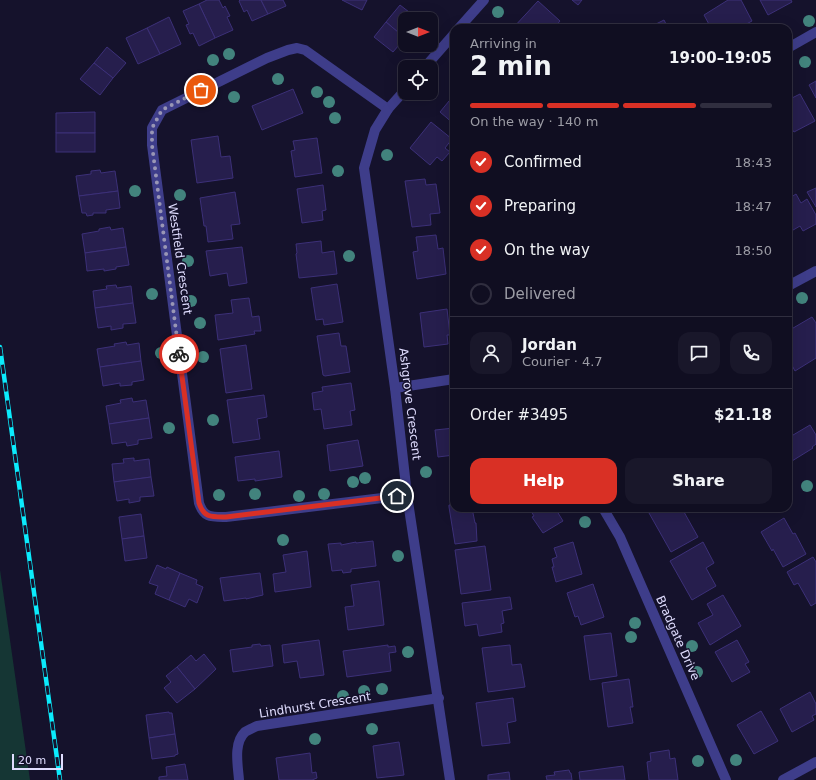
<!DOCTYPE html>
<meta charset="utf-8">
<style>
body{margin:0;font-family:"DejaVu Sans",sans-serif;background:#19172a;color:#f1f3f6;height:100vh;display:flex;flex-direction:column;font-size:15px;white-space:nowrap}
*{box-sizing:border-box;margin:0}
p{font-size:13px;color:#9c9ca5}
.icon{flex:none;width:22px;height:22px;fill:none;stroke:currentColor;stroke-width:2;stroke-linecap:round;stroke-linejoin:round}
.map{position:relative;flex:1;overflow:hidden}
.panel{position:absolute;left:450px;top:24px;width:342px;height:488px;display:flex;flex-direction:column;background:#100e21;border-radius:12px;box-shadow:0 4px 16px #0002,0 0 0 1px #302e3f}
.panel>*{flex:none}
.needle{width:26px;rotate:90deg}
.fabs{position:absolute;left:398px;top:12px;display:grid;gap:8px}
.fabs a{display:grid;place-items:center;width:40px;height:40px;border-radius:8px;background:#100e21;box-shadow:0 4px 16px #0002,0 0 0 1px #302e3f;font-size:20px}
.scale{position:absolute;left:12px;bottom:10px;width:51px;box-sizing:border-box;padding-left:4px;border:2px solid #e0ddff;border-top:0;font-size:11px;line-height:14px;white-space:nowrap;color:#e0ddff;-webkit-text-stroke:3px #15122c;paint-order:stroke}
.pin{position:absolute;display:grid;place-items:center;width:34px;height:34px;color:#fff;margin:-17px;border:2px solid #fff;border-radius:50%;box-shadow:0 1px 4px #0007}
.courier{position:absolute;display:grid;place-items:center;width:40px;height:40px;margin:-20px;border:3px solid #d93025;border-radius:50%;background:#fff;color:#222;box-shadow:0 1px 5px #0007}
.summary em{font-style:normal;font-weight:700}
.summary div{display:flex;flex-direction:column-reverse}
.summary{display:flex;align-items:center;justify-content:space-between;height:68px;padding:0 20px}
h1{font-size:26px;font-weight:700;line-height:30px}
.bar{display:grid;grid-template-columns:repeat(4,1fr);gap:6px 4px;align-content:center;height:48px;padding:0 20px}
.bar i{height:5px;border-radius:3px;background:#302e3f}
.bar .active{background:#d93025}
.bar p{grid-column:span 4}
.line{display:flex;align-items:center;gap:10px;padding:0 20px;border-top:1px solid #302e3f}
.line div{flex:1}
.round{display:grid;place-items:center;flex:none;width:42px;height:42px;border-radius:12px;background:#19172a}
ol{padding:0 20px;list-style:none}
li{display:flex;align-items:center;gap:12px;height:44px}
li p{margin-inline-start:auto}
li .icon{padding:4px;border-radius:50%;background:#d93025;color:#fff;stroke-width:4}
li:last-child{color:#9c9ca5}
li i{width:22px;height:22px;border:2px solid #302e3f;border-radius:50%}
.button{display:flex;gap:8px;margin-top:auto;padding:8px 20px}
.button a{flex:1;height:46px;border-radius:12px;background:#d93025;color:#fff;font-size:16px;font-weight:700;line-height:46px;text-align:center}
.button a+a{background:#19172a;color:#f1f3f6}
.map>svg:first-child{display:block}
.green{fill:#153634}
.building{fill:#261e4d;stroke:#3c3078}
.lines{fill:none;stroke-linecap:round;stroke-linejoin:round}
.minor{stroke:#3e3d8a;stroke-width:10}
.tertiary{stroke:#3e3d8a;stroke-width:10}
.rail-casing{stroke:#0bebfc;stroke-width:4.5}
.rail{stroke:#15122c;stroke-width:3;stroke-dasharray:9;stroke-linecap:butt}
.tree{fill:#42837d}
.done{stroke:#9996b5;stroke-width:4;stroke-dasharray:0 7.2}
.route{stroke:#d93025;stroke-width:5}
.labels{text-anchor:middle;dominant-baseline:central;stroke-width:3;stroke-linejoin:round;paint-order:stroke}
.street-label{font-size:12px;fill:#e0ddff;stroke:#15122c}
</style>
<div class="map">
<svg width="816" height="780" viewBox="0 0 816 780">
<rect width="100%" height="100%" fill="#15122c"/>
<polygon class="green" points="0,570 30,780 0,780"/>
<g class="building">
<polygon points="207,0 219,0 223,8 225,6 230,16 227,17 233,30 215,38 199,4"/>
<polygon points="240,0 261,0 268,14 252,21 247,10 244,12 239,1"/>
<polygon points="261,0 283,0 286,6 268,14"/>
<polygon points="342,0 367,0 362,10"/>
<polygon points="572,0 582,0 578,5"/>
<polygon points="728,0 741,0 752,21 739,28 711,28 704,15"/>
<polygon points="760,0 791,0 792,2 768,15"/>
<polygon points="538,1 560,21 554,28 513,28"/>
<polygon points="199,4 215,38 199,46 193,33 190,34 186,25 189,24 183,11"/>
<polygon points="400,5 418,19 405,19 405,38 386,22"/>
<polygon points="169,17 181,44 160,54 147,28"/>
<polygon points="664,20 668,28 674,25 676,28 656,28 654,25"/>
<polygon points="386,22 405,38 393,52 374,37"/>
<polygon points="147,28 160,54 138,64 126,38"/>
<polygon points="107,47 126,63 113,78 94,63"/>
<polygon points="94,63 113,78 100,95 80,79"/>
<polygon points="816,81 816,98 809,85"/>
<polygon points="293,89 303,113 262,130 252,106"/>
<polygon points="800,94 815,121 794,132 789,125 788,126 788,100"/>
<polygon points="454,95 454,124 440,112"/>
<polygon points="95,112 95,133 56,133 56,113"/>
<polygon points="431,122 452,139 445,148 450,152 442,161 437,157 430,165 410,148"/>
<rect x="56" y="133" width="39" height="19"/>
<polygon points="218,136 221,157 230,156 233,178 197,183 191,140"/>
<polygon points="317,138 322,173 295,177 291,151 295,150 293,141"/>
<polygon points="100,170 101,173 115,171 118,191 79,196 76,176 91,174 91,171"/>
<polygon points="425,179 426,185 436,184 440,213 430,214 431,225 412,227 405,181"/>
<polygon points="323,185 326,210 322,211 323,220 302,223 297,189"/>
<polygon points="816,188 816,207 807,192"/>
<polygon points="118,191 120,208 106,210 106,213 93,213 93,215 87,216 86,213 82,213 79,196"/>
<polygon points="235,192 240,224 231,225 233,239 208,242 206,226 204,226 200,198"/>
<polygon points="796,194 801,203 807,199 816,215 816,224 803,231 800,226 788,233 788,199"/>
<polygon points="110,227 111,230 123,228 126,247 85,253 82,234 99,231 99,229"/>
<polygon points="436,235 438,249 443,248 446,274 417,279 413,252 418,251 416,237"/>
<polygon points="321,241 322,253 334,251 337,274 299,278 296,254 297,253 296,244"/>
<polygon points="126,247 129,265 116,267 116,269 104,271 104,269 87,271 85,253"/>
<polygon points="242,247 247,283 229,286 227,273 210,276 206,251"/>
<polygon points="337,284 343,322 324,325 323,319 316,320 311,288"/>
<polygon points="116,285 117,288 131,286 133,303 95,308 93,291 107,289 106,286"/>
<polygon points="249,298 252,317 259,316 261,331 254,331 255,334 218,340 215,315 233,313 231,300"/>
<polygon points="133,303 136,323 123,324 123,328 111,330 111,326 98,328 95,308"/>
<polygon points="447,309 450,335 447,335 448,344 424,347 420,313"/>
<polygon points="812,317 816,323 816,358 795,371 788,358 788,331"/>
<polygon points="339,333 341,346 346,346 350,372 325,376 323,375 317,336"/>
<polygon points="126,342 127,345 139,343 141,361 100,367 97,349 115,346 114,344"/>
<polygon points="246,345 252,389 226,393 220,349"/>
<polygon points="141,361 144,380 132,382 132,385 120,386 120,383 103,386 100,367"/>
<polygon points="351,383 355,410 350,411 352,425 324,429 321,409 314,410 312,393 323,391 322,387"/>
<polygon points="264,395 267,417 257,419 260,439 233,443 227,400"/>
<polygon points="132,398 133,402 146,400 149,418 109,424 106,406 121,403 120,400"/>
<polygon points="149,418 152,438 138,440 138,444 127,446 126,442 112,444 109,424"/>
<polygon points="810,425 816,435 816,444 812,447 813,448 792,461 788,453 788,438"/>
<polygon points="454,428 454,455 438,457 435,430"/>
<polygon points="358,440 363,466 330,471 327,445"/>
<polygon points="279,451 282,477 255,481 255,479 238,481 235,457"/>
<polygon points="134,458 134,461 149,459 151,477 114,482 112,464 124,463 123,459"/>
<polygon points="151,477 154,496 140,497 140,501 129,503 129,499 117,501 114,482"/>
<polygon points="454,504 454,508 472,508 475,523 476,523 477,541 455,544 449,507 449,505"/>
<polygon points="529,508 555,508 563,521 543,533 532,517 534,516"/>
<polygon points="657,508 691,508 684,512 698,537 671,552 649,513"/>
<rect x="747" y="508" width="28" height="1"/>
<polygon points="141,514 144,536 122,539 119,517"/>
<polygon points="784,518 793,534 795,533 806,554 783,567 773,549 772,551 761,532"/>
<polygon points="144,536 147,558 125,561 122,539"/>
<polygon points="373,541 376,566 351,569 351,572 343,573 342,570 332,571 328,544 341,543 341,545 356,542 356,543"/>
<polygon points="573,542 582,574 556,582 552,567 554,567 552,559 557,557 554,548"/>
<polygon points="703,542 714,563 706,568 716,586 692,600 670,561"/>
<polygon points="485,546 491,590 461,594 455,550"/>
<polygon points="307,551 311,587 275,592 273,574 286,572 283,555"/>
<polygon points="813,557 816,562 816,603 811,606 798,583 794,585 787,572"/>
<polygon points="157,565 166,569 167,567 180,573 169,600 155,594 158,586 149,583"/>
<polygon points="180,573 197,580 196,584 203,587 197,603 189,599 185,607 169,600"/>
<polygon points="260,573 263,595 246,599 246,598 224,601 220,578"/>
<polygon points="379,581 384,625 348,630 345,607 354,606 351,585"/>
<polygon points="593,584 604,617 581,625 578,616 575,617 567,593"/>
<polygon points="723,595 741,626 710,645 698,623 713,615 707,604"/>
<polygon points="510,597 512,609 502,611 504,623 501,624 502,632 479,636 477,624 465,626 462,603"/>
<polygon points="611,633 617,676 590,680 584,636"/>
<polygon points="319,640 324,675 300,678 297,661 284,663 282,645"/>
<polygon points="737,640 749,662 745,664 750,672 732,682 715,652"/>
<polygon points="260,644 261,646 270,645 273,666 233,672 230,650 252,647 252,645"/>
<polygon points="388,645 388,647 395,646 396,652 389,653 391,671 347,677 343,651"/>
<polygon points="510,645 512,665 521,664 525,687 488,692 482,648"/>
<polygon points="204,654 216,669 195,689 177,667 191,655 196,661"/>
<polygon points="177,667 195,689 177,703 164,688 171,682 166,676"/>
<polygon points="629,679 633,707 630,707 633,723 608,727 602,683"/>
<polygon points="810,692 816,704 816,714 812,716 814,720 792,732 780,709"/>
<polygon points="513,698 516,721 507,723 510,743 482,746 476,703"/>
<polygon points="761,711 778,741 754,754 737,725"/>
<polygon points="169,712 169,713 172,713 175,734 149,738 146,715"/>
<polygon points="175,734 178,754 175,755 175,756 152,759 149,738"/>
<polygon points="399,742 404,775 377,778 373,746"/>
<polygon points="669,750 670,759 675,758 678,780 649,780 647,762 651,761 650,753"/>
<polygon points="310,753 312,773 316,772 317,778 312,780 279,780 276,758"/>
<polygon points="185,764 188,780 159,780 159,777 167,776 166,767"/>
<polygon points="623,766 625,780 580,780 579,772"/>
<polygon points="569,770 570,773 571,773 572,780 547,780 546,776 555,775 554,772"/>
<polygon points="509,772 510,780 488,780 488,775"/>
</g>
<g class="lines">
<g class="minor">
<polyline points="788,48 816,32"/>
<path d="M388,109l-83,-59 -8,-2 -9,2 -21,8 -105,52 -10,18v17l47,358c5,15 12,14 27,14l181,-22"/>
<polyline points="788,286 816,271"/>
<polyline points="395,388 454,379"/>
<polyline points="603,508 620,537 726,780"/>
<path d="M239,780c-1,-14 -6,-37 6,-48 3,-2 8,-4 12,-6l182,-28"/>
<polyline points="783,780 816,762"/>
</g>
<g class="tertiary">
<polyline points="459,28 484,0"/>
<polyline points="425,67 454,34"/>
<polyline points="405,90 388,109 375,130 364,168 395,388 407,495 450,780"/>
</g>
<defs>
<polyline id="rail" points="0,347 60,780"/>
</defs>
<use href="#rail" class="rail-casing"/>
<use href="#rail" class="rail"/>
</g>
<g class="tree">
<circle cx="498" cy="12" r="6"/>
<circle cx="809" cy="21" r="6"/>
<circle cx="229" cy="54" r="6"/>
<circle cx="213" cy="60" r="6"/>
<circle cx="805" cy="62" r="6"/>
<circle cx="278" cy="79" r="6"/>
<circle cx="317" cy="92" r="6"/>
<circle cx="234" cy="97" r="6"/>
<circle cx="329" cy="102" r="6"/>
<circle cx="335" cy="118" r="6"/>
<circle cx="387" cy="155" r="6"/>
<circle cx="338" cy="171" r="6"/>
<circle cx="135" cy="191" r="6"/>
<circle cx="180" cy="195" r="6"/>
<circle cx="349" cy="256" r="6"/>
<circle cx="188" cy="261" r="6"/>
<circle cx="152" cy="294" r="6"/>
<circle cx="802" cy="298" r="6"/>
<circle cx="191" cy="301" r="6"/>
<circle cx="200" cy="323" r="6"/>
<circle cx="161" cy="353" r="6"/>
<circle cx="203" cy="357" r="6"/>
<circle cx="213" cy="420" r="6"/>
<circle cx="169" cy="428" r="6"/>
<circle cx="426" cy="472" r="6"/>
<circle cx="365" cy="478" r="6"/>
<circle cx="353" cy="482" r="6"/>
<circle cx="807" cy="486" r="6"/>
<circle cx="255" cy="494" r="6"/>
<circle cx="324" cy="494" r="6"/>
<circle cx="219" cy="495" r="6"/>
<circle cx="299" cy="496" r="6"/>
<circle cx="585" cy="522" r="6"/>
<circle cx="283" cy="540" r="6"/>
<circle cx="398" cy="556" r="6"/>
<circle cx="635" cy="623" r="6"/>
<circle cx="631" cy="637" r="6"/>
<circle cx="692" cy="646" r="6"/>
<circle cx="408" cy="652" r="6"/>
<circle cx="697" cy="672" r="6"/>
<circle cx="382" cy="689" r="6"/>
<circle cx="364" cy="691" r="6"/>
<circle cx="343" cy="696" r="6"/>
<circle cx="372" cy="729" r="6"/>
<circle cx="315" cy="739" r="6"/>
<circle cx="736" cy="760" r="6"/>
<circle cx="698" cy="761" r="6"/>
</g>
<g class="lines">
<polyline class="done" points="179,354 152,145 152,128 162,110 201,90"/>
<path class="route" d="M179,354l20,149c5,15 12,14 27,14l171,-21"/>
</g>
<g class="labels">
<g class="street-label">
<text transform="translate(180 259) rotate(82)">Westfield Crescent</text>
<text transform="translate(410 404) rotate(83)">Ashgrove Crescent</text>
<text transform="translate(678 638) rotate(66)">Bradgate Drive</text>
<text transform="translate(315 705) rotate(-9)">Lindhurst Crescent</text>
</g>
</g>
</svg>
<div class="fabs">
<a><svg class="needle" viewBox="-14 -14 28 28"><path d="M0-13l5 13h-10z" fill="#e53935"/><path d="M0 13l5-13h-10z" fill="#9c9ca5"/></svg></a>
<a><svg class="icon" aria-label="locate" viewBox="0 0 24 24"><circle cx="12" cy="12" r="6"/><path d="M12 2v4M12 18v4M2 12h4M18 12h4"/></svg></a>
</div>
<div class="scale">20 m</div>
<div class="pin" style="left:201px;top:90px;background:#ea580c"><svg class="icon" aria-label="bag" viewBox="0 0 24 24"><path d="M5 8h14l-1 12H6zM9 8a3 3 0 0 1 6 0"/></svg></div>
<div class="pin" style="left:397px;top:496px;background:#1f2937"><svg class="icon" aria-label="home" viewBox="0 0 24 24"><path d="M3 11l9-7 9 7M6 9v11h12V9"/></svg></div>
<div class="courier" style="left:179px;top:354px"><svg class="icon" aria-label="bike" viewBox="0 0 24 24"><circle cx="6" cy="16" r="4"/><circle cx="18" cy="16" r="4"/><path d="M6 16l4-8h5l3 8M10 8l3 8H6M13 5h3"/></svg></div>
<section class="panel">
<div class="summary"><div><h1>2 min</h1><p>Arriving in</p></div><em>19:00–19:05</em></div>
<div class="bar"><i class="active"></i><i class="active"></i><i class="active"></i><i></i><p>On the way · 140 m</p></div>
<ol>
<li><svg class="icon" aria-label="check" viewBox="0 0 24 24"><path d="M5 12l5 5 9-10"/></svg>Confirmed<p>18:43</p></li>
<li><svg class="icon" aria-label="check" viewBox="0 0 24 24"><path d="M5 12l5 5 9-10"/></svg>Preparing<p>18:47</p></li>
<li><svg class="icon" aria-label="check" viewBox="0 0 24 24"><path d="M5 12l5 5 9-10"/></svg>On the way<p>18:50</p></li>
<li><i></i>Delivered</li>
</ol>
<div class="line" style="height:72px"><a class="round"><svg class="icon" aria-label="person" viewBox="0 0 24 24"><circle cx="12" cy="8" r="4"/><path d="M4 21q1-7 8-7t8 7"/></svg></a><div><b>Jordan</b><p>Courier · 4.7</p></div><a class="round"><svg class="icon" aria-label="chat" viewBox="0 0 24 24"><path d="M4 5h16v11H9l-5 4z"/></svg></a><a class="round"><svg class="icon" aria-label="phone" viewBox="0 0 24 24"><path d="M5 4h4l2 5-3 2q2 4 5 5l2-3 5 2v4C11 20 4 13 5 4z"/></svg></a></div>
<div class="line" style="height:52px"><div>Order #3495</div><b>$21.18</b></div>
<div class="button"><a>Help</a><a>Share</a></div>
</section>
</div>
